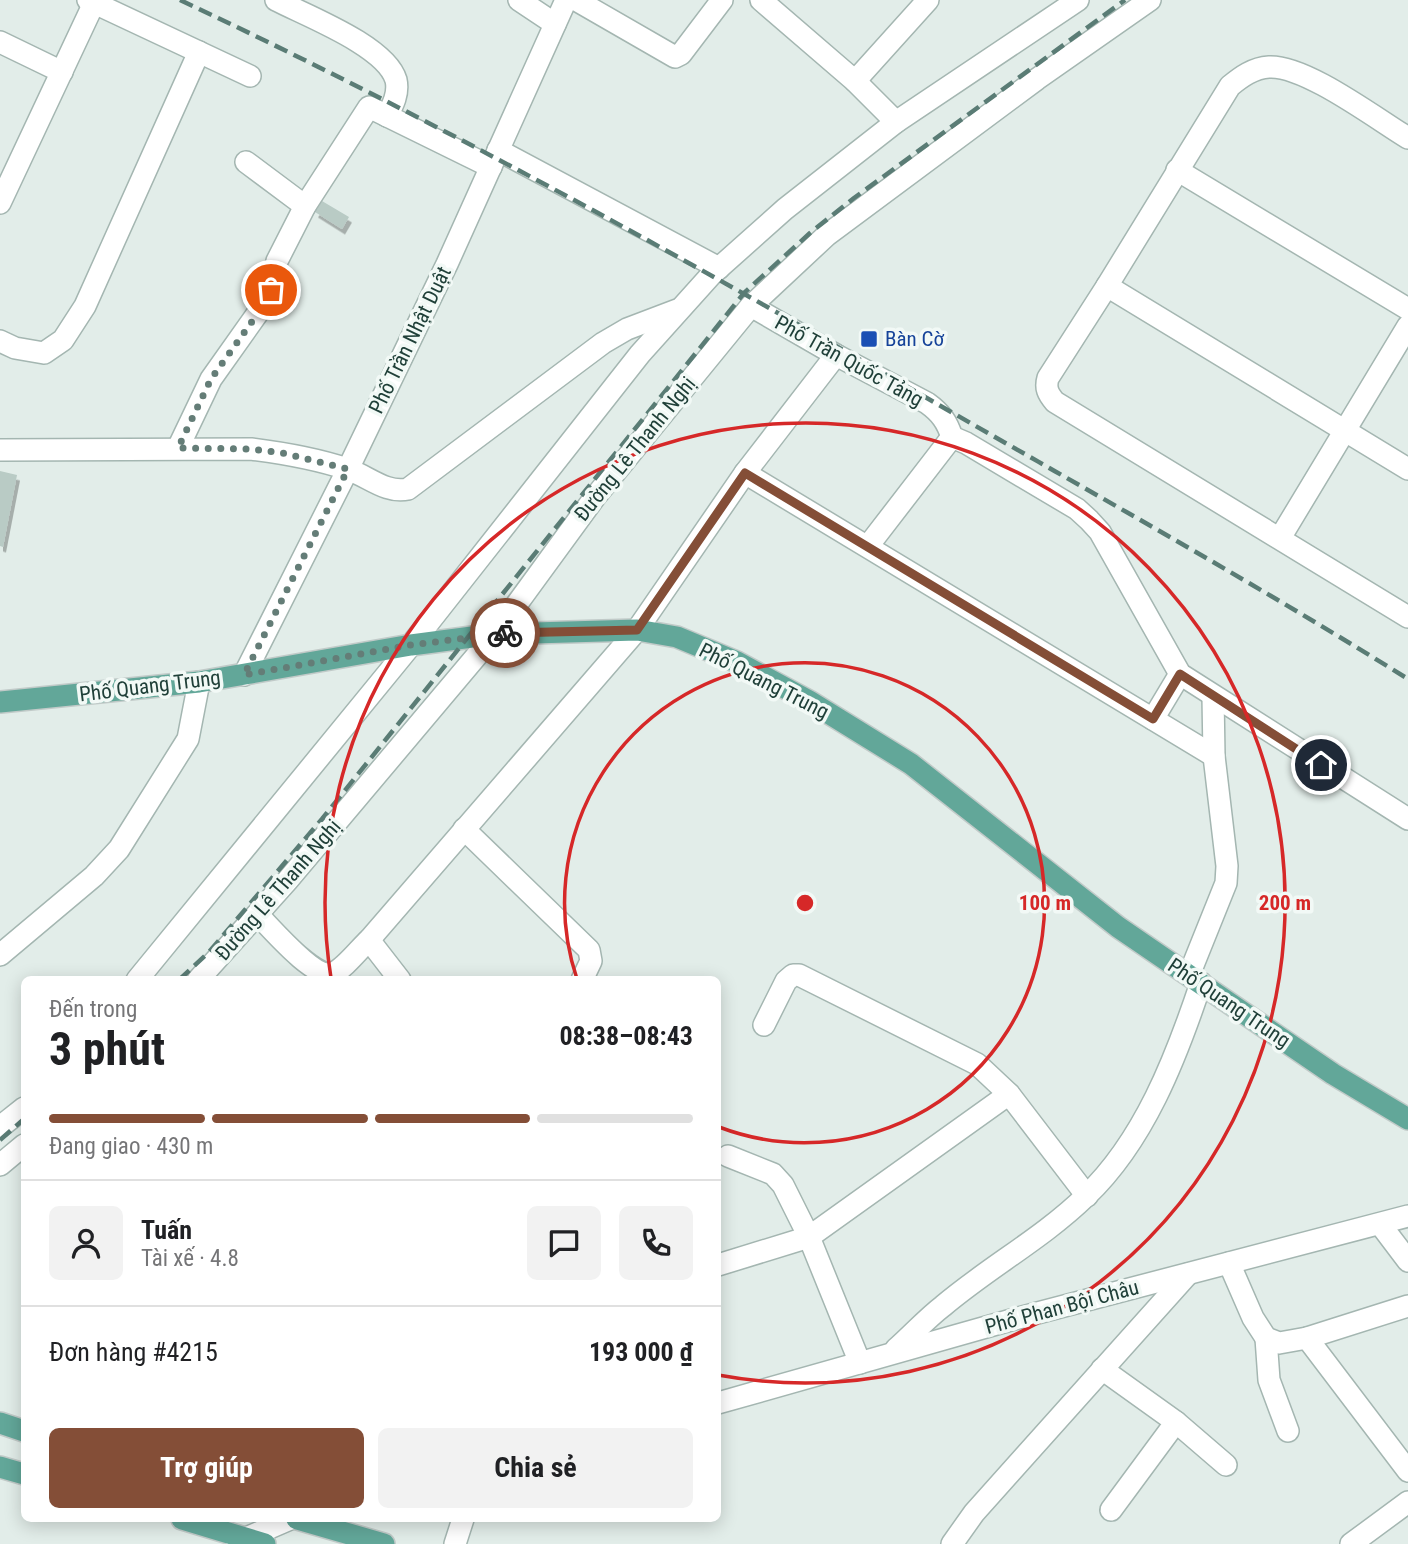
<!DOCTYPE html>
<html lang="vi">
<meta charset="utf-8">
<style>
body{margin:0;font-family:"Roboto Condensed",sans-serif;background:#f2f2f2;color:#202124;height:100vh;display:flex;flex-direction:column;font-size:26px;white-space:nowrap}
*{box-sizing:border-box;margin:0}
p{font-size:23px;color:#757577}
.icon{flex:none;width:38px;height:38px;fill:none;stroke:currentColor;stroke-width:2;stroke-linecap:round;stroke-linejoin:round}
.map{position:relative;flex:1;overflow:hidden}
.drawer{position:absolute;left:21px;top:976px;width:700px;height:546px;display:flex;flex-direction:column;background:#fff;border-radius:10px;box-shadow:0 4px 18px #0003}
.drawer>*{flex:none}
.pin{position:absolute;display:grid;place-items:center;width:60px;height:60px;color:#fff;margin:-30px;border:4px solid #fff;border-radius:50%;box-shadow:0 2px 7px #0007}
.courier{position:absolute;display:grid;place-items:center;width:70px;height:70px;margin:-35px;border:5px solid #844e37;border-radius:50%;background:#fff;color:#222;box-shadow:0 2px 9px #0007}
.head em{font-style:normal;font-weight:700}
.head div{display:flex;flex-direction:column-reverse}
.head{display:flex;align-items:center;justify-content:space-between;height:119px;padding:0 28px}
h1{font-size:46px;font-weight:700;line-height:52px}
.bar{display:grid;grid-template-columns:repeat(4,1fr);gap:10px 7px;align-content:center;height:84px;padding:0 28px}
.bar i{height:9px;border-radius:5px;background:#e0e0e0}
.bar .selected{background:#844e37}
.bar p{grid-column:span 4}
.line{display:flex;align-items:center;gap:18px;padding:0 28px;border-top:2px solid #e0e0e0}
.line div{flex:1}
.round{display:grid;place-items:center;flex:none;width:74px;height:74px;border-radius:10px;background:#f2f2f2}
.button{display:flex;gap:14px;margin-top:auto;padding:14px 28px}
.button a{flex:1;height:80px;border-radius:10px;background:#844e37;color:#fff;font-size:28px;font-weight:700;line-height:80px;text-align:center}
.button a+a{background:#f2f2f2;color:#202124}
.map>svg:first-child{display:block}
.building{fill:#b9cbc5;filter:url(#shadow)}
.lines{fill:none;stroke-linecap:round;stroke-linejoin:round}
.minor-casing{stroke:#a4b6b1;stroke-width:24}
.major-casing{stroke:#c1cac8;stroke-width:24}
.minor{stroke:#fff;stroke-width:21}
.major{stroke:#62a799;stroke-width:21}
.rail{stroke:#5a7c75;stroke-width:4.5;stroke-dasharray:14 7;stroke-linecap:butt}
.done{stroke:#647d77;stroke-width:7;stroke-dasharray:0 12.6}
.route{stroke:#844e37;stroke-width:9}
.ring{fill:none;stroke:#d62828;stroke-width:3.5}
.transit-dot{fill:#1a4fb4;stroke:#f2f9f6;stroke-width:2.5}
.labels{text-anchor:middle;dominant-baseline:central;stroke-width:7;stroke-linejoin:round;paint-order:stroke}
.transit-label{font-size:21px;fill:#164399;stroke:#f2f9f6;text-anchor:start}
.street-label{font-size:21px;fill:#204039;stroke:#f2f9f6}
.centre{fill:#d62828;stroke:#f2f9f6;stroke-width:3.5}
.ring-label{font-size:21px;text-anchor:middle;font-weight:bold;fill:#d62828;stroke:#f2f9f6;stroke-width:7;stroke-linejoin:round;paint-order:stroke}
</style>
<div class="map">
<svg width="1408" height="1544" viewBox="0 0 1408 1544">
<defs>
<filter id="shadow"><feDropShadow dx="3" dy="5.5" stdDeviation="0" flood-color="#0004"/></filter>
</defs>
<rect width="100%" height="100%" fill="#e2ede9"/>
<g class="building">
<polygon points="322,201 349,217 342,229 315,212"/>
<polygon points="0,471 17,475 3,547 0,546"/>
</g>
<g class="lines">
<defs>
<g id="minor">
<polyline points="88,0 250,76"/>
<path d="M276,0c31,16 110,46 120,80 3,13 -3,25 -9,36"/>
<polyline points="519,0 555,24"/>
<polyline points="576,0 675,57 681,54 722,0"/>
<polyline points="761,0 855,81 896,122"/>
<polyline points="0,42 62,72"/>
<polyline points="855,81 928,0"/>
<path d="M1408,138c-33,-20 -103,-73 -139,-71 -16,1 -28,10 -39,19l-123,200 -59,92c-3,10 0,16 7,24l353,215"/>
<polyline points="498,150 719,268"/>
<polyline points="246,162 305,206"/>
<polyline points="1177,170 1408,309"/>
<polyline points="0,203 94,3"/>
<polyline points="1107,286 1408,469"/>
<path d="M751,306l85,49 91,48c14,10 20,19 25,34l14,6 111,66 12,11 11,12 80,142 228,145"/>
<polyline points="0,341 15,348 44,353 63,340 85,306 199,52"/>
<polyline points="178,448 211,379 267,300 277,261 305,206 369,107 491,167"/>
<path d="M0,450l251,-1c32,4 66,10 96,20 21,7 39,25 61,20l195,-146 24,-14 50,-19"/>
<polyline points="745,473 1214,756"/>
<polyline points="1280,538 1408,326"/>
<polyline points="868,546 952,437"/>
<polyline points="244,675 348,469 447,264 566,0"/>
<polyline points="1153,719 1180,674"/>
<polyline points="464,829 589,950 591,961 582,980"/>
<path d="M258,915c13,13 57,65 75,58 11,-4 27,-25 36,-33l268,-310 108,-157 91,-118"/>
<polyline points="369,940 400,980"/>
<polyline points="0,955 94,876 119,849 188,739 199,682"/>
<polyline points="1189,975 1226,883 1227,866 1214,756 1213,696"/>
<polyline points="137,980 411,645 640,354 711,275 785,209 896,122 1078,0"/>
<polyline points="198,980 287,881 495,634 595,497 751,306 827,235 1037,79 1150,0"/>
<polyline points="764,1025 786,981 793,975 799,975 977,1064 1009,1094 1087,1196"/>
<polyline points="0,1127 24,1108"/>
<polyline points="728,1156 773,1174 783,1185 809,1237 860,1363"/>
<polyline points="0,1165 24,1145"/>
<polyline points="1380,1224 1408,1261"/>
<polyline points="1229,1263 1253,1318 1266,1338 1279,1343 1307,1338 1408,1306"/>
<polyline points="718,1265 809,1237 1009,1094"/>
<polyline points="1266,1338 1269,1380 1288,1431"/>
<polyline points="1307,1338 1408,1471"/>
<path d="M896,1349c16,-14 30,-30 47,-43 46,-39 100,-68 143,-110 58,-55 90,-138 115,-213"/>
<polyline points="1102,1369 1176,1422 1111,1510"/>
<polyline points="718,1403 1011,1320 1408,1216"/>
<polyline points="1176,1422 1226,1465"/>
<polyline points="237,1542 290,1519"/>
<polyline points="455,1544 463,1519"/>
<polyline points="952,1544 974,1513 1188,1274"/>
<polyline points="1351,1544 1408,1502"/>
</g>
<g id="major">
<polyline points="0,702 199,682 411,645 495,634 637,630 677,637 737,662 809,701 911,764 1118,927 1333,1074 1408,1119"/>
<polyline points="0,1423 24,1431"/>
<polyline points="0,1467 24,1474"/>
<polyline points="182,1519 265,1544"/>
<polyline points="297,1519 384,1544"/>
</g>
</defs>
<use href="#minor" class="minor-casing"/>
<use href="#major" class="major-casing"/>
<use href="#minor" class="minor"/>
<use href="#major" class="major"/>
<g class="rail">
<path d="M180,0c260,122 511,262 759,405 157,90 315,178 469,274"/>
<polyline points="179,980 209,952 322,819 744,293 810,233 854,198 1125,0"/>
<polyline points="0,1140 24,1119"/>
</g>
</g>
<g class="lines">
<polyline class="done" points="271,290 261,309 211,379 178,448 251,449 282,453 348,469 244,675 411,645 505,633"/>
<polyline class="route" points="505,633 637,630 745,473 1153,719 1180,674 1321,765"/>
</g>
<g class="ring">
<path d="M577 979A240 240 0 1 1 719 1127"/>
<path d="M331 978A480 480 0 1 1 718 1375"/>
</g>
<rect class="transit-dot" x="860" y="330" width="18" height="18" rx="3.5"/>
<g class="labels">
<g class="transit-label">
<text x="885" y="339">Bàn Cờ</text>
</g>
<g class="street-label">
<text transform="translate(410 340) rotate(-64)">Phố Trần Nhật Duật</text>
<text transform="translate(849 361) rotate(29)">Phố Trần Quốc Tảng</text>
<text transform="translate(635 449) rotate(-51)">Đường Lê Thanh Nghị</text>
<text transform="translate(764 681) rotate(27)">Phố Quang Trung</text>
<text transform="translate(150 686) rotate(-7)">Phố Quang Trung</text>
<text transform="translate(278 890) rotate(-49)">Đường Lê Thanh Nghị</text>
<text transform="translate(1229 1003) rotate(34)">Phố Quang Trung</text>
<text transform="translate(1062 1307) rotate(-15)">Phố Phan Bội Châu</text>
</g>
</g>
<circle cx="805" cy="903" r="10" class="centre"/>
<g class="ring-label">
<text x="1045" y="910">100 m</text>
<text x="1285" y="910">200 m</text>
</g>
</svg>
<div class="pin" style="left:271px;top:290px;background:#ea580c"><svg class="icon" aria-label="bag" viewBox="0 0 24 24"><path d="M5 8h14l-1 12H6zM9 8a3 3 0 0 1 6 0"/></svg></div>
<div class="pin" style="left:1321px;top:765px;background:#1f2937"><svg class="icon" aria-label="home" viewBox="0 0 24 24"><path d="M3 11l9-7 9 7M6 9v11h12V9"/></svg></div>
<div class="courier" style="left:505px;top:633px"><svg class="icon" aria-label="bike" viewBox="0 0 24 24"><circle cx="6" cy="16" r="4"/><circle cx="18" cy="16" r="4"/><path d="M6 16l4-8h5l3 8M10 8l3 8H6M13 5h3"/></svg></div>
<section class="drawer">
<div class="head"><div><h1>3 phút</h1><p>Đến trong</p></div><em>08:38–08:43</em></div>
<div class="bar"><i class="selected"></i><i class="selected"></i><i class="selected"></i><i></i><p>Đang giao · 430 m</p></div>
<div class="line" style="height:126px"><a class="round"><svg class="icon" aria-label="person" viewBox="0 0 24 24"><circle cx="12" cy="8" r="4"/><path d="M4 21q1-7 8-7t8 7"/></svg></a><div><b>Tuấn</b><p>Tài xế · 4.8</p></div><a class="round"><svg class="icon" aria-label="chat" viewBox="0 0 24 24"><path d="M4 5h16v11H9l-5 4z"/></svg></a><a class="round"><svg class="icon" aria-label="phone" viewBox="0 0 24 24"><path d="M5 4h4l2 5-3 2q2 4 5 5l2-3 5 2v4C11 20 4 13 5 4z"/></svg></a></div>
<div class="line" style="height:91px"><div>Đơn hàng #4215</div><b>193 000 ₫</b></div>
<div class="button"><a>Trợ giúp</a><a>Chia sẻ</a></div>
</section>
</div>
